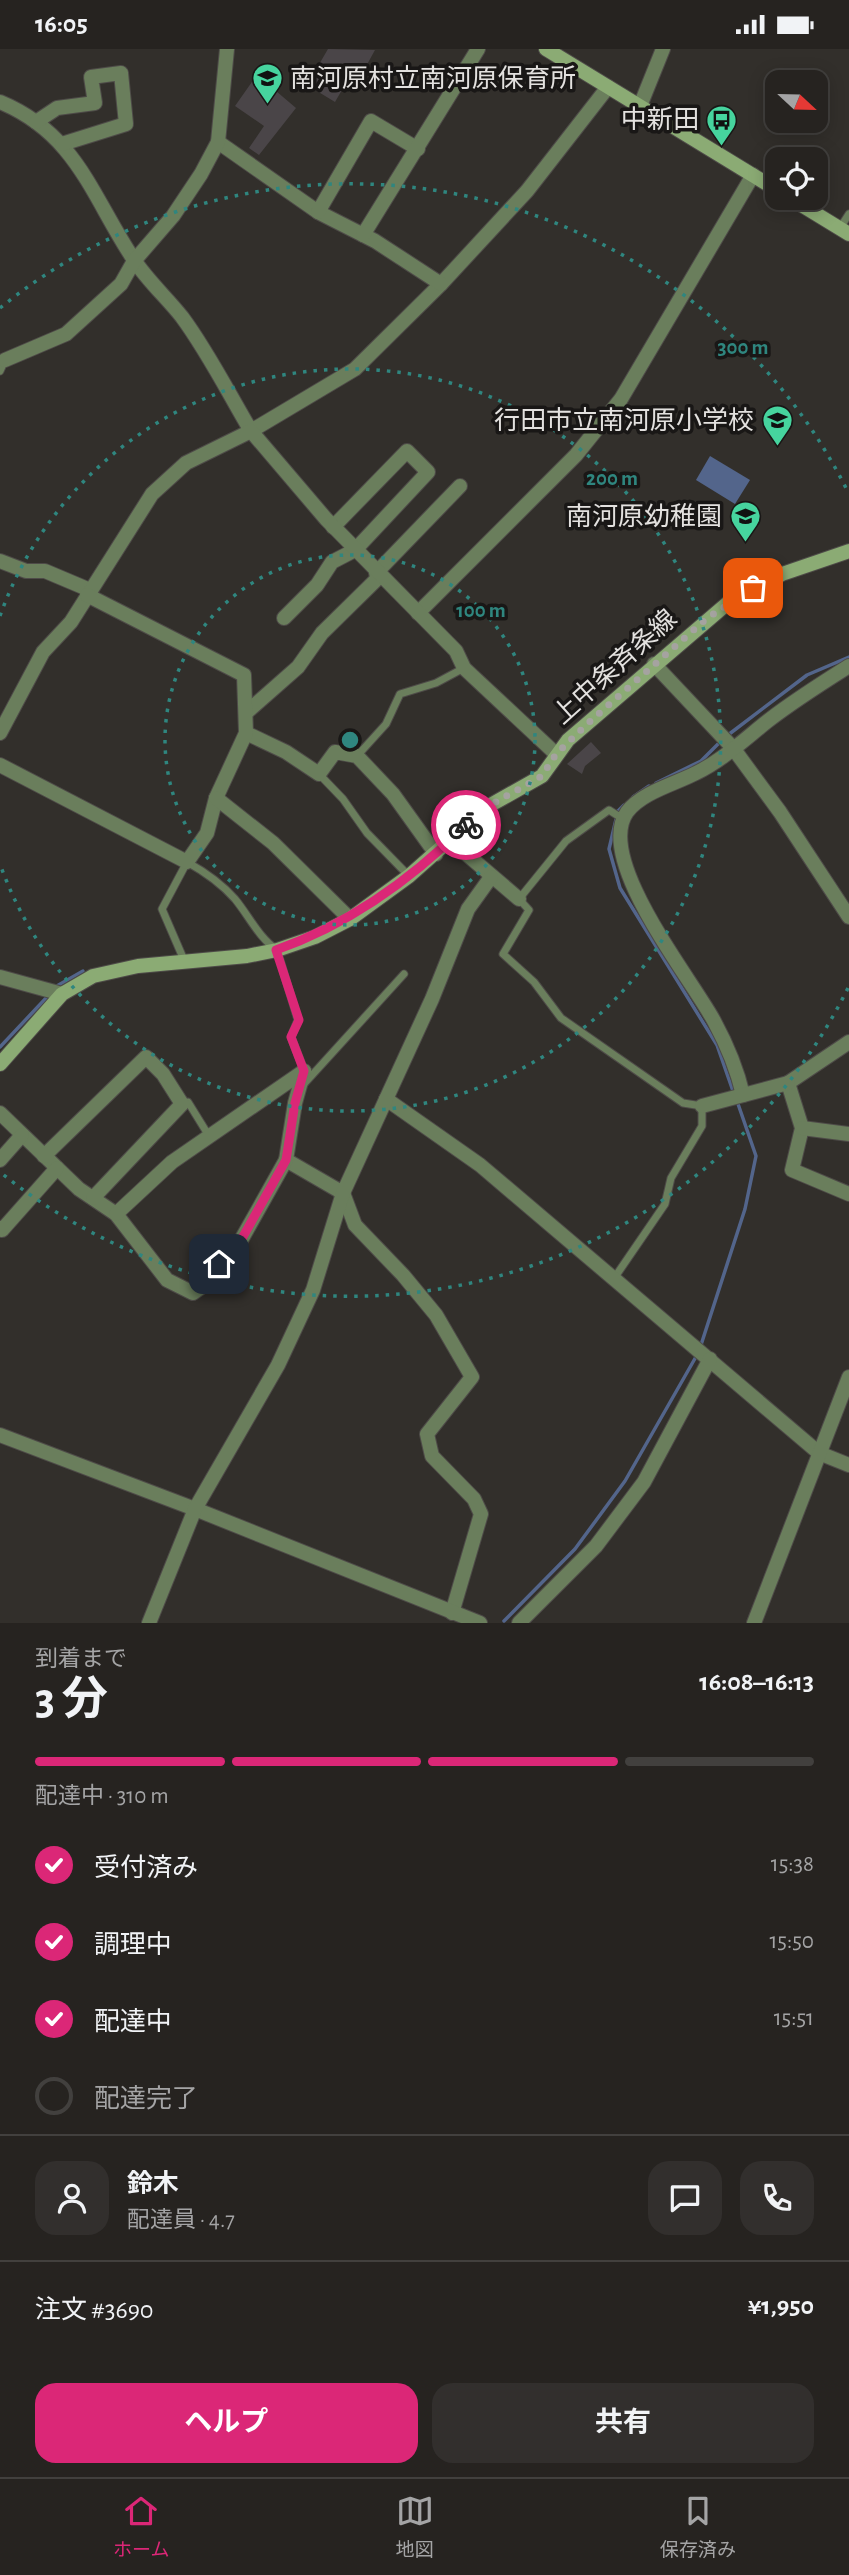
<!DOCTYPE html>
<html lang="ja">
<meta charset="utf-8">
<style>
body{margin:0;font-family:"Alegreya Sans","Noto Sans JP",sans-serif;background:#322f2d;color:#f1f3f6;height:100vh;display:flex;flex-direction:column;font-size:26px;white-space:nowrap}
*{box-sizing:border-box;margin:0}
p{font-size:23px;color:#a4a4a5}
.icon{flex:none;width:38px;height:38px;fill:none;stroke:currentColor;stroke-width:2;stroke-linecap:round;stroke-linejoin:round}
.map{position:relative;height:1574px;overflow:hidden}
.side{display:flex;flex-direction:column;background:#262320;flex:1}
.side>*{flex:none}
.needle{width:46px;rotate:112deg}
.controls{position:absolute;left:765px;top:21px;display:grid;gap:14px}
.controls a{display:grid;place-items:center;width:63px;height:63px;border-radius:14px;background:#262320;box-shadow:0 4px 18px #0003,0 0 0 2px #42403e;font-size:35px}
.pin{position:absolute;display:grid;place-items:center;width:60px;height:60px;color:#fff;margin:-30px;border-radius:14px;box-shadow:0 4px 10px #0006}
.courier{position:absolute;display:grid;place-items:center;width:70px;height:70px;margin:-35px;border:5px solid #db2777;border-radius:50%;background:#fff;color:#222;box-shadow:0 2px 9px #0007}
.head em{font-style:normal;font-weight:700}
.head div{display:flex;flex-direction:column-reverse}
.head{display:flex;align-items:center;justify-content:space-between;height:119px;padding:0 35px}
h1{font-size:46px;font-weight:700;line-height:52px}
.bar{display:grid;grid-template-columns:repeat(4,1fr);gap:10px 7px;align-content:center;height:84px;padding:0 35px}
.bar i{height:9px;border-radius:5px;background:#42403e}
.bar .on{background:#db2777}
.bar p{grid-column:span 4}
.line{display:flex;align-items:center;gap:18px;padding:0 35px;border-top:2px solid #42403e}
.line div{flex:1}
.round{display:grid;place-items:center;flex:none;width:74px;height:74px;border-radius:21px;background:#322f2d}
ol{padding:0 35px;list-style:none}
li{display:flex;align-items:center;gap:21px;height:77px}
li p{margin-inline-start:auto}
li .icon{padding:7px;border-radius:50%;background:#db2777;color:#fff;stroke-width:4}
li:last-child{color:#a4a4a5}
li i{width:38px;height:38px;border:4px solid #42403e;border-radius:50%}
.cta{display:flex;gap:14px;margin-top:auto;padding:14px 35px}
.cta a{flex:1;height:80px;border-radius:21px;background:#db2777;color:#fff;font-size:28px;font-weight:700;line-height:80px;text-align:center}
.cta a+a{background:#322f2d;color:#f1f3f6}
.status{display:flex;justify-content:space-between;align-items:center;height:49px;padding:0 35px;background:#262320;direction:ltr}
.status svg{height:19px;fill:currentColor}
.tabs{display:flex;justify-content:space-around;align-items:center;height:98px;border-top:2px solid #42403e;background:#262320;font-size:19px;color:#a4a4a5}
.tabs a{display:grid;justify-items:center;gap:4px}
.tabs .on{color:#db2777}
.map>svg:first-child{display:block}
.water{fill:#53658b}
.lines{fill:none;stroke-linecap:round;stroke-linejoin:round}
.stream{stroke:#53658b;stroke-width:3.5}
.building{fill:#4a4548}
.lane-casing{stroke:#4e4b48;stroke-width:9}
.street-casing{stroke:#4e4b48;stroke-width:16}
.secondary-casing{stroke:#4e4b48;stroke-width:16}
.lane{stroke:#6a7e5c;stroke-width:7}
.street{stroke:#6a7e5c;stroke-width:14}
.secondary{stroke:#8bab74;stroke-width:14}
.done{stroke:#a5a3a0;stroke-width:7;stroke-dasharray:0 12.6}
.route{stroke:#db2777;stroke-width:9}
.ring{fill:none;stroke:#2f867f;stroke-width:3.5;stroke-dasharray:3.5 7}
.labels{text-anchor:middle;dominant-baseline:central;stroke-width:7;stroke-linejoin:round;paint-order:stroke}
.poi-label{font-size:26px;fill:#e3e1df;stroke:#191716;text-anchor:end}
.street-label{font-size:26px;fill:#e3e1df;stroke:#191716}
.centre{fill:#2f867f;stroke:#191716;stroke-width:3.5}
.ring-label{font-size:21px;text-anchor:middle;font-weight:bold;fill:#2f867f;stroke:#191716;stroke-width:7;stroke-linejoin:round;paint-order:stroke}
</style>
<div class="status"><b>16:05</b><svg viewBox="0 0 49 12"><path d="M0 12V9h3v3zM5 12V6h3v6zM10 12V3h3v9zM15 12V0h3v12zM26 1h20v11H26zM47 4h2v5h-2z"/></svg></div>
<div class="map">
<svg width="849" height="1574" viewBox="0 0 849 1574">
<rect width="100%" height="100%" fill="#322f2b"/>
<polygon class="water" points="710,407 750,431 735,455 696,431"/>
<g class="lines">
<g class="stream">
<polyline points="728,686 807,626 849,608"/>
<polyline points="656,734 701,712 722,691"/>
<polyline points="633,748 649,737"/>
<polyline points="624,756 618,762 609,800 620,839 717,996 734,1045"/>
<polyline points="55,938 83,922"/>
<polyline points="0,998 48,947"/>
<polyline points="700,1299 745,1160 756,1107 737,1052"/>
<polyline points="504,1572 575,1500 625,1432 697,1306"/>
</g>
</g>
<g class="building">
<polygon points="328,0 375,1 364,21 353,14 349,20 353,22 335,53 307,36"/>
<polygon points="254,30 275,44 276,42 296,59 259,106 249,99 264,77 235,57"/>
<polygon points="591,693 601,704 585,717 582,725 567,715"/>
</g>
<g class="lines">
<defs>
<g id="lane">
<polyline points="840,179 849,165"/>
<polyline points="0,322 5,311"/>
<polyline points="357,707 386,675 400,645 436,634 464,619"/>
<polyline points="319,725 343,750 367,784 409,827"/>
<path d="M184,911l-22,-51 25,-47c18,10 34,21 48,37 14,17 24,39 42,51l21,70 -7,17 13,33"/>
<polyline points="303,1036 404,925"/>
<polyline points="182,1055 188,1053 209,1087"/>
<polyline points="615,1228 665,1155 671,1129 702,1077 702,1057 683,1054 561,969 534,933 503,905 529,861 519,850 566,792 609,761 623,770"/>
</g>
<g id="street">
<path d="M0,53c77,32 92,95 134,158 14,21 33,38 48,57 26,35 47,77 69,114l104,-62 86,-85 86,-93 81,-104"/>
<polyline points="640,57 663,0"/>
<polyline points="36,73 57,59 95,54 91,28 121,24 126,75 62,95"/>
<polyline points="218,93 318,163 375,192 441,235"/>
<polyline points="318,163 371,72 418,100"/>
<polyline points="363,186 478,0"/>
<polyline points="5,311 66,285 121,235 134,212 173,167 201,125 218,93 227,0"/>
<polyline points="0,512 26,522 45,522 90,541"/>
<polyline points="376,524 460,437"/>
<polyline points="418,564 576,406 621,350 753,126"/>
<polyline points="284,569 317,536 332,513 355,501 428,423 407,402 333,478"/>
<polyline points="654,615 733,699 780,763 849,868"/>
<polyline points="248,662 298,618 322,584 380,527"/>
<polyline points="0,684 43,603 71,573 152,445 186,414 251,382 326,470 456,602 464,619 556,705"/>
<polyline points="246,684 286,703 319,725 335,703 357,707 393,745 436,805"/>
<polyline points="0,716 187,813 207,784 216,749 246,684 244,626 87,546"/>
<polyline points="216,749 273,794 350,870"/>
<polyline points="451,792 519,850"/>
<polyline points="0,928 62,945"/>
<polyline points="849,993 788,1034 802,1079 792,1121 849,1145"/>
<polyline points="304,1022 295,1054 286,1111 343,1144 355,1176 403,1226 436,1266 472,1328 427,1385 432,1407 474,1450 481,1465 452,1564"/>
<path d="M743,1046c-6,-26 -16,-50 -29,-74 -23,-43 -120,-162 -87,-209 15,-20 48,-28 69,-39 27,-13 50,-35 73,-53 26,-20 53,-37 80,-54"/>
<polyline points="386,1050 480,1116 819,1404 849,1416"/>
<polyline points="702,1057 788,1034"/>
<polyline points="0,1064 79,1140 116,1165 167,1231 193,1244 203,1237 240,1193 286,1111"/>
<polyline points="802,1079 849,1085"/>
<polyline points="44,1107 146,1008 163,1025 182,1055 93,1149"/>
<polyline points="0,1111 22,1086"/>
<polyline points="116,1165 172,1113 304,1022"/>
<polyline points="0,1179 2,1181 57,1119"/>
<polyline points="0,1386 195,1460 480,1574"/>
<polyline points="149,1574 195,1460 278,1316 313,1241 343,1144 432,950 468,860 491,828"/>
<polyline points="519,1574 596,1497 644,1433 710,1310"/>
<polyline points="754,1574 849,1328"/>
</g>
<g id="secondary">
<polyline points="546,0 777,141"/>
<polyline points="790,149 849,185"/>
<polyline points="0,1015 62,945 93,927 138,917 247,907 277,901 315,888 350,870 409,827 487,758 542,727 568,691 729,553 782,525 849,502"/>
</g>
</defs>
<use href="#lane" class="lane-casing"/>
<use href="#street" class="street-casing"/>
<use href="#secondary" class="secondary-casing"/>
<use href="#lane" class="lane"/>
<use href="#street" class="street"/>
<use href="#secondary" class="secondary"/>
</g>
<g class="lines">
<polyline class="done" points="466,776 487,758 542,727 556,705 586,676 706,570 753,539"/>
<path class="route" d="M219,1215l21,-22 46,-82 9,-57 9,-32 -13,-34 8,-17 -23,-70c74,-26 135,-70 190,-125"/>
</g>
<g class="ring">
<circle cx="350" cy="691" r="185"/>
<path d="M0 567A371 371 0 1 1 0 815"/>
<path d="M848 939A556 556 0 0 1 0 1123M0 259A556 556 0 0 1 848 443"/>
</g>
<defs>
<symbol id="school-pin" viewBox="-11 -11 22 30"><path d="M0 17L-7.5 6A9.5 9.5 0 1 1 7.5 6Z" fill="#46d49e" stroke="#191716"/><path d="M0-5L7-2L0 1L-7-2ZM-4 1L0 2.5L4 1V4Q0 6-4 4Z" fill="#111"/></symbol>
<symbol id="bus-pin" viewBox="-11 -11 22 30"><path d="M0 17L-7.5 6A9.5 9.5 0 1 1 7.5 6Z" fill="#46d49e" stroke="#191716"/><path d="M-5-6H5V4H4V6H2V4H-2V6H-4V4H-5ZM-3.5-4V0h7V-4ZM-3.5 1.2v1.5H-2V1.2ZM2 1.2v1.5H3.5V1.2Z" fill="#111"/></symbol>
</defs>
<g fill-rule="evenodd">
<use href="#school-pin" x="250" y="12" width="35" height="47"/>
<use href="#bus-pin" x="704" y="54" width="35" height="47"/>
<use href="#school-pin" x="760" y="354" width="35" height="47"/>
<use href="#school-pin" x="728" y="450" width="35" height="47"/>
</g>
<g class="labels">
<g class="poi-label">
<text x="290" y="30" text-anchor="start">南河原村立南河原保育所</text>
<text x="699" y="71">中新田</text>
<text x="754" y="372">行田市立南河原小学校</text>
<text x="722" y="468">南河原幼稚園</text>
</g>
<g class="street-label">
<text transform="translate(615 618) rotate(-42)">上中条斉条線</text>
</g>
</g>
<circle cx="350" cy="691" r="10" class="centre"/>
<g class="ring-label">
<text x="743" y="305">300 m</text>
<text x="612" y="436">200 m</text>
<text x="481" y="568">100 m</text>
</g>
</svg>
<div class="controls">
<a><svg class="needle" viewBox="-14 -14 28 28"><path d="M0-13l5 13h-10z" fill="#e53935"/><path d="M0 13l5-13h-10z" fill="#a4a4a5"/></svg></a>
<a><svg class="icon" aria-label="locate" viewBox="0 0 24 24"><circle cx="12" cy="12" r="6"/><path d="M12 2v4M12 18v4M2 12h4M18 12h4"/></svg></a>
</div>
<div class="pin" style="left:753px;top:539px;background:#ea580c"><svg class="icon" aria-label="bag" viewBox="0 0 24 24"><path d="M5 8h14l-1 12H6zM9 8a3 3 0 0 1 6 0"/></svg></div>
<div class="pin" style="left:219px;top:1215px;background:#1f2937"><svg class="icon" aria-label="home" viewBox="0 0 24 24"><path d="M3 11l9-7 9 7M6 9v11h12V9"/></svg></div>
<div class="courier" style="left:466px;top:776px"><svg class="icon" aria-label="bike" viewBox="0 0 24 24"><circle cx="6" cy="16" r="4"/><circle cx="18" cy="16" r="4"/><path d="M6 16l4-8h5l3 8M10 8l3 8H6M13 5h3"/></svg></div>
</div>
<section class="side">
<div class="head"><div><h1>3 分</h1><p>到着まで</p></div><em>16:08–16:13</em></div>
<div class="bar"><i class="on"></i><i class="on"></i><i class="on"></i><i></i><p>配達中 · 310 m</p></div>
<ol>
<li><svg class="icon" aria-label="check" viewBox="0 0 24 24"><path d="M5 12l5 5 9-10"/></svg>受付済み<p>15:38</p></li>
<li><svg class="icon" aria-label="check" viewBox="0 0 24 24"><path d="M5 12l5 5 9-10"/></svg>調理中<p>15:50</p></li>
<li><svg class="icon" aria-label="check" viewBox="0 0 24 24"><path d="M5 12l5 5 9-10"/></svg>配達中<p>15:51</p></li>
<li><i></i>配達完了</li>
</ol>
<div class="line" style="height:126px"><a class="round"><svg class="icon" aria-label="person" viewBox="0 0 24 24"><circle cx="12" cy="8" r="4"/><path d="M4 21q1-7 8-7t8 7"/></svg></a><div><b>鈴木</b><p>配達員 · 4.7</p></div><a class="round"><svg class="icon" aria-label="chat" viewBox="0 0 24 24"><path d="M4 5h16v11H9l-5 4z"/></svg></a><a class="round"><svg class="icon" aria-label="phone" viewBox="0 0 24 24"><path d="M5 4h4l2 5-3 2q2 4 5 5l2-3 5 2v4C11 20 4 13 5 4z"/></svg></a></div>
<div class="line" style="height:91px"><div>注文 #3690</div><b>¥1,950</b></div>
<div class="cta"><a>ヘルプ</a><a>共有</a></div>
</section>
<nav class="tabs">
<a class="on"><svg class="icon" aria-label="home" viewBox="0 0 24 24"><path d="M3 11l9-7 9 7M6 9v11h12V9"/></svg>ホーム</a>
<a><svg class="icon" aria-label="map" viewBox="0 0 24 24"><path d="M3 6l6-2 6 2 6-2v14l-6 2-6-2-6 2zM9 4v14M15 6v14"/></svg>地図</a>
<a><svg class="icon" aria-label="saved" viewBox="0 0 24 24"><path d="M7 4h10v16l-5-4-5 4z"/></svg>保存済み</a>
</nav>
